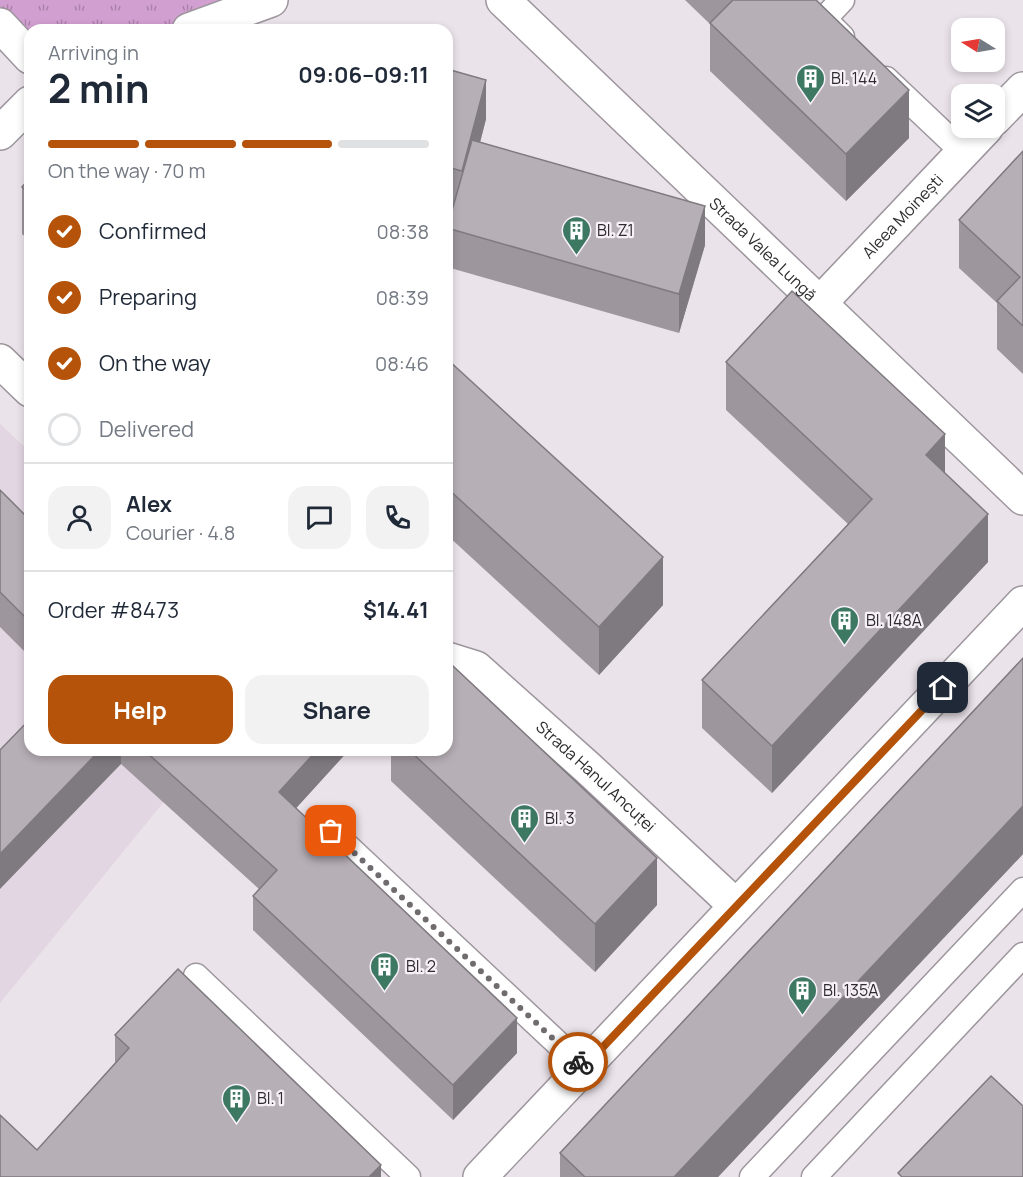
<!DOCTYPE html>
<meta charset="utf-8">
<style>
body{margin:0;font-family:Manrope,sans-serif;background:#f2f2f3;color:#1f2937;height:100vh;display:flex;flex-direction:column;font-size:22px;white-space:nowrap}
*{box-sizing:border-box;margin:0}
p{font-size:20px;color:#747a83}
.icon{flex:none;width:33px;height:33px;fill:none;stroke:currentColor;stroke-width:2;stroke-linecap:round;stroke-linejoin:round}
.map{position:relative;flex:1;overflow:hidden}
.drawer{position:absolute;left:24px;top:24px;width:429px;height:732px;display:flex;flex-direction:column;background:#fff;border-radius:18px;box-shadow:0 3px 9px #0003}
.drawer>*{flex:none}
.needle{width:39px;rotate:281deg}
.controls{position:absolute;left:951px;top:18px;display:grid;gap:12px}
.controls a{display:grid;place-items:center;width:54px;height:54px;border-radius:12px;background:#fff;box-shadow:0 3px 9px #0003;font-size:30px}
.pin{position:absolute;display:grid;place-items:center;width:51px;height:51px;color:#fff;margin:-26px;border-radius:12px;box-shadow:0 3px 9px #0006}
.courier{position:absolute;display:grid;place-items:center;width:60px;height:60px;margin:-30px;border:4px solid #b45309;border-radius:50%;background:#fff;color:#222;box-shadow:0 2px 8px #0007}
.summary em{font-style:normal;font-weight:700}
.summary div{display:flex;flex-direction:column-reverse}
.summary{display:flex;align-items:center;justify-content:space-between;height:102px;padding:0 24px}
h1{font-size:39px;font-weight:700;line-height:45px}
.bar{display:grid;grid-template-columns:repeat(4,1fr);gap:9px 6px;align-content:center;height:72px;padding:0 24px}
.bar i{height:8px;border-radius:4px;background:#e0e1e3}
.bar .on{background:#b45309}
.bar p{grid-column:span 4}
.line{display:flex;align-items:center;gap:15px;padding:0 24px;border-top:2px solid #e0e1e3}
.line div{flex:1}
.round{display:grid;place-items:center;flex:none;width:63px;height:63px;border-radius:18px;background:#f2f2f3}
ol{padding:0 24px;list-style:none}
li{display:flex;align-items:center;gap:18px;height:66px}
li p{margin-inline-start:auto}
li .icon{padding:6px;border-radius:50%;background:#b45309;color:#fff;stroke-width:4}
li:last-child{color:#747a83}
li i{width:33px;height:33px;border:3px solid #e0e1e3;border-radius:50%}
.button{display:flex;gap:12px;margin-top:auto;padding:12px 24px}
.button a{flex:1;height:69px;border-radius:18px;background:#b45309;color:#fff;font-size:24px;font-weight:700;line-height:69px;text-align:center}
.button a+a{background:#f2f2f3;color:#1f2937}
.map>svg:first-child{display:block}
.built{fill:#e3d6e3}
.grass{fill:url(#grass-tufts)}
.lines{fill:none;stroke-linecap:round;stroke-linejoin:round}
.lane-casing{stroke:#9d969d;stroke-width:27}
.street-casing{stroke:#9d969d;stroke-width:36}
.lane{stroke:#fff;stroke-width:24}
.street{stroke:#fff;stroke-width:33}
.wall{fill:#9d969d}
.shaded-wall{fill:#7f7a7f}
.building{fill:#b6afb6;stroke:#7f7a7f;stroke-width:1.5}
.done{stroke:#706b6f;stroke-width:6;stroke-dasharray:0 10.8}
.route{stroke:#b45309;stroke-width:8}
.labels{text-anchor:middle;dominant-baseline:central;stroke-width:4.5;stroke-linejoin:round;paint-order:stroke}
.poi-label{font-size:16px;fill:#2d2b2d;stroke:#f8f0f8;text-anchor:start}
.street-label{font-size:16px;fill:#2d2b2d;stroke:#f8f0f8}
</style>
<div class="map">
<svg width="1023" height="1177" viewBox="0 0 1023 1177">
<defs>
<pattern id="grass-tufts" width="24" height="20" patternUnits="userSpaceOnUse" patternTransform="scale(1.5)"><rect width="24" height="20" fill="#d29fd1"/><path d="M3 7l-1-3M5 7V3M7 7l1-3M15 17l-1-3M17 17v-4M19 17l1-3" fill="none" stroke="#ab82aa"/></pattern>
</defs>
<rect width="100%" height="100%" fill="#ebe3ea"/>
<polygon class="built" points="0,424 30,452 30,750 206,750 0,1003"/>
<polygon class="grass" points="0,0 271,0 189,30 30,30 30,57 0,25"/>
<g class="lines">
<defs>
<g id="lane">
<polyline points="842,0 824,19 842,37"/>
<polyline points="886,79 963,152"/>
<polyline points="331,831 583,1067"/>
<polyline points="196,976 408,1177"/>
<polyline points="752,1177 1023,890"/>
<polyline points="814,1177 1023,955"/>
</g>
<g id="street">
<path id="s1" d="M503,0l520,498"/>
<polyline points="0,25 30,57"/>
<polyline points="189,30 271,0"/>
<polyline points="994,119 1023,89"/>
<polyline points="0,133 30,103"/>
<path id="s2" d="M820,303l166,-175"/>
<polyline points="0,361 30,390"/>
<path id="s3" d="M447,659l29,9 112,100 148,138"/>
<polyline points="480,1177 1023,603"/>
</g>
</defs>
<use href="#lane" class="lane-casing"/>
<use href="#street" class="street-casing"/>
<use href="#lane" class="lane"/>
<use href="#street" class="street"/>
</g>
<g class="wall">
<polygon points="685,0 816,0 909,138 846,201 710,71 710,24"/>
<polygon points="447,69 486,119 480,143 705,245 679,333 447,267 447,226 452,208 447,206"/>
<polygon points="1023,151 1023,374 997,349 997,303 959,268 959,220"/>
<polygon points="30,178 30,241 22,234 22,187"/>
<polygon points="447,359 663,605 599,675 447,535"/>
<polygon points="726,362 945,473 988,562 772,793 702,728 702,680 848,524 726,410"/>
<polygon points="0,490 30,520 30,657 0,627"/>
<polygon points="1023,658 1023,854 718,1177 560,1177 560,1153"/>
<polygon points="30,750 349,750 296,808 517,1053 453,1120 253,930 253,896 259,889 121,764"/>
<polygon points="391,750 447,750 657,905 595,972 391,781"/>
<polygon points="115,1035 381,1177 37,1150 115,1063"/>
</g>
<g class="shaded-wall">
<polygon points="486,80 486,119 462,210 462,171"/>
<polygon points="909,90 909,138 846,201 846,154"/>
<polygon points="705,206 705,245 679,333 679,294"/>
<polygon points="945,434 945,482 926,455"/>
<polygon points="988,514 988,562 772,793 772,746"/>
<polygon points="663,557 663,605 599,675 599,627"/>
<polygon points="100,750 121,750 121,764 0,889 0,854"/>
<polygon points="317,750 349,750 279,827 279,792"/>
<polygon points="1023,806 1023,854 718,1177 674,1177"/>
<polygon points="657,858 657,905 595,972 595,924"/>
<polygon points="517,1018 517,1053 453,1120 453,1085"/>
<polygon points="381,1165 381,1177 369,1177"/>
</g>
<g class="building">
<polygon points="733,0 816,0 909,90 846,154 710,23"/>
<polygon points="288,25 307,30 286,30"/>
<polygon points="447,69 486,80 462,171 447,167"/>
<polygon points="472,140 705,206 679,294 447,228"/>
<polygon points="1023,151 1023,326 997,301 1020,277 959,220"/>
<polygon points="30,178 30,194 22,187"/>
<polygon points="792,291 945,434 926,455 988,514 772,746 702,680 872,499 726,362"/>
<polygon points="447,359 663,557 599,627 447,488"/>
<polygon points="0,490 30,520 30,622 0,592"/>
<polygon points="1023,658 1023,806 674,1177 585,1177 560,1153"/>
<polygon points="453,666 657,858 595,924 409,750 447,750 447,673"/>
<polygon points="30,719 30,750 100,750 0,854 0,750"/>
<polygon points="144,750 317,750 279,792 517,1018 453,1085 253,896 277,870"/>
<polygon points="178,969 381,1165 369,1177 0,1177 0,1115 37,1150 129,1048 115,1035"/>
<polygon points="991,1076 1023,1106 1023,1177 902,1177 898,1173"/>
</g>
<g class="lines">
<polyline class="done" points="331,831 578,1062"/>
<polyline class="route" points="578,1062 584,1067 943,688"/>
</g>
<defs>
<symbol id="building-pin" viewBox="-11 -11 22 30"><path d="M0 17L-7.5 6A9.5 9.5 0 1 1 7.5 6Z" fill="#3d7863" stroke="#f8f0f8"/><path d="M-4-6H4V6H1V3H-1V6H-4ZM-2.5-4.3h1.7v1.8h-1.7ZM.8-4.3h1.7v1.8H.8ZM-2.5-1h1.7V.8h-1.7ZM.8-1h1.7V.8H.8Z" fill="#fff"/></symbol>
</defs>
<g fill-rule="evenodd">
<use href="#building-pin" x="794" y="62" width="33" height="45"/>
<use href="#building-pin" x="560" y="214" width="33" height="45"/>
<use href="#building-pin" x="828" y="604" width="33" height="45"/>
<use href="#building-pin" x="508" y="802" width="33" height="45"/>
<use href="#building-pin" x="368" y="950" width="33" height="45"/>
<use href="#building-pin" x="786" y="974" width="33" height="45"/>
<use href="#building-pin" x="220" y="1082" width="33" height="45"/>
</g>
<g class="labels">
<g class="poi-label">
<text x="831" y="78">Bl. 144</text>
<text x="597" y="230">Bl. Z1</text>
<text x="866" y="620">Bl. 148A</text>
<text x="545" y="818">Bl. 3</text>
<text x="406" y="966">Bl. 2</text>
<text x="823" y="990">Bl. 135A</text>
<text x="257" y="1098">Bl. 1</text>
</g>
<g class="street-label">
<text stroke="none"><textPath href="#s2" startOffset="120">Aleea Moinești</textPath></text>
<text stroke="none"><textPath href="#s1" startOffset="360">Strada Valea Lungă</textPath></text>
<text stroke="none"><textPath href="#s3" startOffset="192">Strada Hanul Ancuței</textPath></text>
</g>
</g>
</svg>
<div class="controls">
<a><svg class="needle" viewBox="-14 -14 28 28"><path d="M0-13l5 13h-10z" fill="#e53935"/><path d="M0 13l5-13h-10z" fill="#747a83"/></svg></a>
<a><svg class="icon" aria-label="layers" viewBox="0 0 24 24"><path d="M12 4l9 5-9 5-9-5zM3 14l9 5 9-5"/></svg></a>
</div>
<div class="pin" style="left:331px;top:831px;background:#ea580c"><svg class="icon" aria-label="bag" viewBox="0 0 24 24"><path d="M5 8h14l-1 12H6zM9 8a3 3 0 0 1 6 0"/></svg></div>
<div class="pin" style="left:943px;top:688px;background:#1f2937"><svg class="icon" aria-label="home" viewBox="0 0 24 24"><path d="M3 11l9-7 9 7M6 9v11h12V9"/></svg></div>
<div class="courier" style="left:578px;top:1062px"><svg class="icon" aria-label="bike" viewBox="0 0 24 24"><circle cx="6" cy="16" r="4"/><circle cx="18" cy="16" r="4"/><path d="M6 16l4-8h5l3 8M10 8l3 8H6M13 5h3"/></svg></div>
<section class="drawer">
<div class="summary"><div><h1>2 min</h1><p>Arriving in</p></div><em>09:06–09:11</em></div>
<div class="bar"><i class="on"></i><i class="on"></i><i class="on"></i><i></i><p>On the way · 70 m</p></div>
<ol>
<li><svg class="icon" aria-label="check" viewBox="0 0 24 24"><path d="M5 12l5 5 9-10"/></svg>Confirmed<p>08:38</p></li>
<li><svg class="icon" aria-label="check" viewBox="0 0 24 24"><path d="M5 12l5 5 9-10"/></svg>Preparing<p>08:39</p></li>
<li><svg class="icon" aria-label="check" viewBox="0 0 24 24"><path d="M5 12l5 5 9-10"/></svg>On the way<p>08:46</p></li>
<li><i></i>Delivered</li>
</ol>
<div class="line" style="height:108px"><a class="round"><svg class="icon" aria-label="person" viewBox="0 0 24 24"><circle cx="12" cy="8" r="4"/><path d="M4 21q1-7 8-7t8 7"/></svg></a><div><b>Alex</b><p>Courier · 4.8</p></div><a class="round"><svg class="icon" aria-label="chat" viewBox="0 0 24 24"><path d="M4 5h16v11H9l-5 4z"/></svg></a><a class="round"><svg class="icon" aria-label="phone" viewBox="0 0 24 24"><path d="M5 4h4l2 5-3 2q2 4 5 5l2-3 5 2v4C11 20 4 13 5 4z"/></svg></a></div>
<div class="line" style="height:78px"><div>Order #8473</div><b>$14.41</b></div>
<div class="button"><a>Help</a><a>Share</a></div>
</section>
</div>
